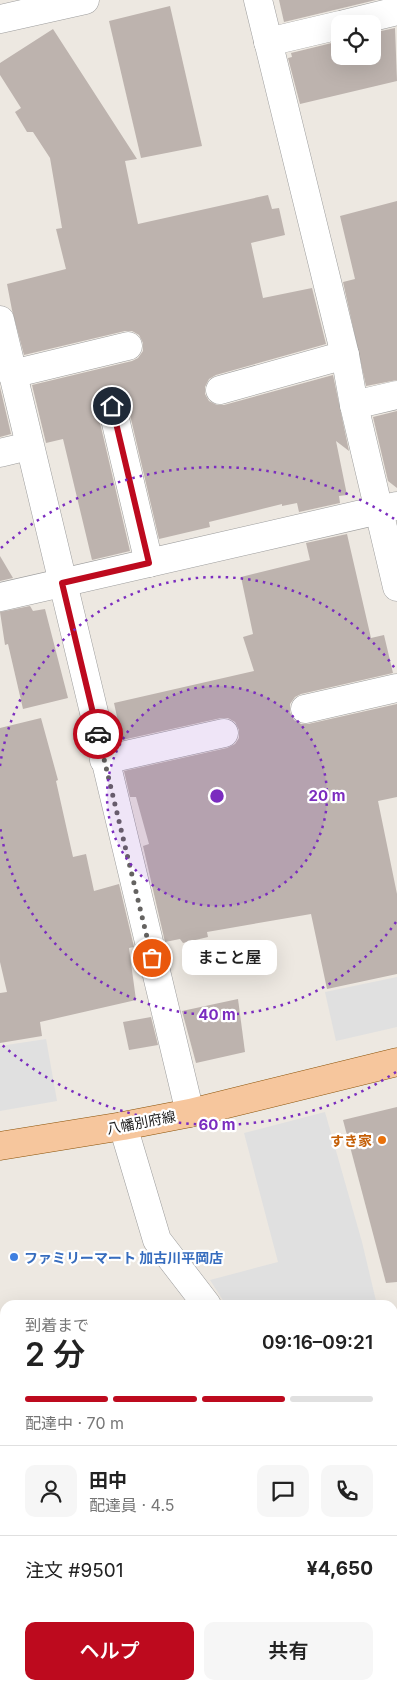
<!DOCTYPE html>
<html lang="ja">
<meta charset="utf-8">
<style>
body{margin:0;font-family:Inter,"Noto Sans JP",sans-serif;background:#f6f6f6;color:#222;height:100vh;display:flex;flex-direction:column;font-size:19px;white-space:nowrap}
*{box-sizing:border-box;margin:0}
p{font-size:16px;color:#767676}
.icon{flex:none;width:28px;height:28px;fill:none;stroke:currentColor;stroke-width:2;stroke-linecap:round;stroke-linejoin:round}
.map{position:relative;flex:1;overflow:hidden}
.details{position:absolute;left:0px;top:1300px;width:398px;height:390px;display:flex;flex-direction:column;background:#fff;border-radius:15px 15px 0 0;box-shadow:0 5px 20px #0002}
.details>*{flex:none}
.tools{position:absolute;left:331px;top:15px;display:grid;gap:10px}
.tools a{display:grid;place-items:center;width:50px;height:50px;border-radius:10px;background:#fff;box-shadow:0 5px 20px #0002;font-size:25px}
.pin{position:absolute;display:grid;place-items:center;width:42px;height:42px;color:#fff;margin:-21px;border:2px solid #fff;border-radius:50%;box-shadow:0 1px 5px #0007}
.courier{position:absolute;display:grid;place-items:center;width:50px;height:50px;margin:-25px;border:4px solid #bd0a1e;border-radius:50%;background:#fff;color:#222;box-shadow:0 1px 6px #0007}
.bubble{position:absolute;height:35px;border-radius:10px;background:#fff;box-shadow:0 5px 20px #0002;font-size:16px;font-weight:600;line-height:35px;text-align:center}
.summary em{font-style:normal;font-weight:600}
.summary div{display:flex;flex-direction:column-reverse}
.summary{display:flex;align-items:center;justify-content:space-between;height:85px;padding:0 25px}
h1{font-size:32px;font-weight:600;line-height:38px}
.bar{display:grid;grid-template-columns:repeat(4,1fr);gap:8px 5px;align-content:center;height:60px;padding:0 25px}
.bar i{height:6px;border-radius:4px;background:#e0e0e0}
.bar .current{background:#bd0a1e}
.bar p{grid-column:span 4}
.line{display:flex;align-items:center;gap:12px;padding:0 25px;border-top:1px solid #e0e0e0}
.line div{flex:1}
.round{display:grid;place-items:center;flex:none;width:52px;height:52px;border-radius:10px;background:#f6f6f6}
.action{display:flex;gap:10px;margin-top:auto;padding:10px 25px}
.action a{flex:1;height:58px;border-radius:10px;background:#bd0a1e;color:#fff;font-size:20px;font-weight:600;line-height:58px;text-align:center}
.action a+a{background:#f6f6f6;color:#222}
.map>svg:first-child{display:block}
.parking{fill:#e0e0e0}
.building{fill:#bdb3ae}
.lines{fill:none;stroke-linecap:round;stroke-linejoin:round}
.minor-casing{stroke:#9d9d9d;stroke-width:29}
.major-casing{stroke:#8b5208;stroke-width:29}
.minor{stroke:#fff;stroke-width:28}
.major{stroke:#f6c69d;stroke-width:28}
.done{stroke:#656361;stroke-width:5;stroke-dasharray:0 9}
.route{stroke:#bd0a1e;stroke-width:6}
.ring{fill:none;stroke:#7b2cbf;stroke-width:2.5;stroke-dasharray:2.5 5}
.food-dot{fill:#e8710a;stroke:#fff;stroke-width:2}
.shop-dot{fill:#3f7fe0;stroke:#fff;stroke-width:2}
.labels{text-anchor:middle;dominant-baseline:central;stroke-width:4.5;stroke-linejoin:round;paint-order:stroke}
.street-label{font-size:14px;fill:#1c1c1c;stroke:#fff}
.food-label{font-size:14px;font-weight:bold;fill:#c56008;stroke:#fff;text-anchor:end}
.shop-label{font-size:14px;font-weight:bold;fill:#366cbe;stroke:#fff;text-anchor:start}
.centre{fill:#7b2cbf;stroke:#fff;stroke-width:2.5}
.ring-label{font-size:15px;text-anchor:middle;font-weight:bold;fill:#7b2cbf;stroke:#fff;stroke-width:4.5;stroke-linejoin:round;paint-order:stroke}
</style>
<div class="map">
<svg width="397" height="1690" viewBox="0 0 397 1690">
<rect width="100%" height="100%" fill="#ede8e1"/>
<g class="parking">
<polygon points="397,977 397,1027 336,1041 325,992"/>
<polygon points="46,1039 57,1101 0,1111 0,1046"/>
<polygon points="325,1112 362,1242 377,1305 226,1305 210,1280 278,1262 244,1133"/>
<polygon points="392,1372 397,1391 397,1501 393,1502"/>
</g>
<g class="building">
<polygon points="279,0 376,0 284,22"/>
<polygon points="170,6 202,146 141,158 109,21"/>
<polygon points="395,28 397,81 300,104 288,58 292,57 291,53 340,41 340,56 372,56 372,33"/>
<polygon points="53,29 137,159 125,161 138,224 268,195 272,209 279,208 285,235 251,243 263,298 312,288 326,344 216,375 209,379 205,387 205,394 209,401 217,405 224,405 333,375 349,451 336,441 347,495 339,496 340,503 299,512 297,503 282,506 282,504 209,522 210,527 159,539 127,402 123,395 117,391 109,391 101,395 97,402 97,410 130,551 92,560 63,439 46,443 32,385 132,361 138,358 143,351 143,343 139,335 132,331 125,331 24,355 12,310 7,284 66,269 56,229 62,228 50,158 33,132 27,132 15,112 21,108 0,75 0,63"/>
<polygon points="397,201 397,380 366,386 343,282 355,279 340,216"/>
<polygon points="0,387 11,434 0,437"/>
<polygon points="397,411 397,488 388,481 373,417"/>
<polygon points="347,534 371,638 384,635 393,673 301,694 295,697 290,704 290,712 294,720 301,724 308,724 397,704 397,797 378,801 397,894 397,974 327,989 311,914 207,932 208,937 183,943 180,939 165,942 143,846 149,844 136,797 130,797 124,771 227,748 235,744 239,738 239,730 235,722 228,718 221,718 122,740 114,703 254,671 243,637 253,634 241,577 310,560 306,543"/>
<polygon points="0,556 13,578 0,581"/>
<polygon points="30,606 33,611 45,609 68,698 23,709 8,644 5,645 0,612"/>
<polygon points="41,718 58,780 56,781 73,857 86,854 94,891 119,884 134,947 129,948 136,1000 40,1022 42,1036 0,1043 0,993 7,992 0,962 0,728"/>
<polygon points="238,999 245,1052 196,1063 182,1011"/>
<polygon points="151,1017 158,1045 129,1050 123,1022"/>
<polygon points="397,1107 397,1282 386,1283 343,1120"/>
</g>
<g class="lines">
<defs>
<g id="minor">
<polyline points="258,0 345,355 354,405 397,587"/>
<polyline points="0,19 85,0"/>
<polyline points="344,24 397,11"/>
<polyline points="268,42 340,25"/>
<polyline points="0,320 190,1113"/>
<polyline points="12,374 128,346"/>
<polyline points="220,390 345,355"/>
<polyline points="354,405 397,395"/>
<polyline points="112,406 149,563"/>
<polyline points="0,453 29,446"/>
<polyline points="0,597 397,506"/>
<polyline points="305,709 397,688"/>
<polyline points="104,760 224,733"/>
<polyline points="123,1126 157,1240 207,1305"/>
<polyline points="0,1561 5,1559"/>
<polyline points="392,1672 397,1671"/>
<polyline points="339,1685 340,1690"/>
</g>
<polyline id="major" points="0,1146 123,1126 190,1113 397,1062"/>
</defs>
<use href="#minor" class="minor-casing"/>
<use href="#major" class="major-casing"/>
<use href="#minor" class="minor"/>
<use href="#major" class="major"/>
</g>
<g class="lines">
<polyline class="done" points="98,734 152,958"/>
<polyline class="route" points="98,734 62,583 149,563 112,406"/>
</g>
<circle cx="217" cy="796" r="110" fill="#7b2cbf" fill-opacity=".12"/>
<g class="ring">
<circle cx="217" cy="796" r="110"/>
<path d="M396 922A219 219 0 0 1 0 826M0 766A219 219 0 0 1 396 670"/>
<path d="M396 1072A329 329 0 0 1 1 1044M1 548A329 329 0 0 1 396 520"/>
</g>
<circle class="food-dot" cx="382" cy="1140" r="5"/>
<circle class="shop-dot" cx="14" cy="1257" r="5"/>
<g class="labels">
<g class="street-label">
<text transform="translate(141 1122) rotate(-11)">八幡別府線</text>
</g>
<g class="food-label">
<text x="372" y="1140">すき家</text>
</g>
<g class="shop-label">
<text x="24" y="1257">ファミリーマート 加古川平岡店</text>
</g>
</g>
<circle cx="217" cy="796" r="8" class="centre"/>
<g class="ring-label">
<text x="327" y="801">20 m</text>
<text x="217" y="1020">40 m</text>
<text x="217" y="1130">60 m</text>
</g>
</svg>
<div class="tools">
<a><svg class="icon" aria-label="locate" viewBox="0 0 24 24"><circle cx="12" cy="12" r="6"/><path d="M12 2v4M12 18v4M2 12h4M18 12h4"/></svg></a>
</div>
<div class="pin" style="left:152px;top:958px;background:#ea580c"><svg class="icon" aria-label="bag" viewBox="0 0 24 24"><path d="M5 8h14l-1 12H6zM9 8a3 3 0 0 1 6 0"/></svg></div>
<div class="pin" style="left:112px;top:406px;background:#1f2937"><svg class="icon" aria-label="home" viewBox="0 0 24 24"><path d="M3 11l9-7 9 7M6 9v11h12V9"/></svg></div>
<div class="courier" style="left:98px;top:734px"><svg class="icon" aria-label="car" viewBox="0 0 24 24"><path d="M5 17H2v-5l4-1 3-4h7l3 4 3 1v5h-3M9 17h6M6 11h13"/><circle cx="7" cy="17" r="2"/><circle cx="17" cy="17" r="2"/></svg></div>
<div class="bubble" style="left:182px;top:940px;width:95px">まこと屋</div>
<section class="details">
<div class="summary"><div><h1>2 分</h1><p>到着まで</p></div><em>09:16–09:21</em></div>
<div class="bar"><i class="current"></i><i class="current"></i><i class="current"></i><i></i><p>配達中 · 70 m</p></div>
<div class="line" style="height:90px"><a class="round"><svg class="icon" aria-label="person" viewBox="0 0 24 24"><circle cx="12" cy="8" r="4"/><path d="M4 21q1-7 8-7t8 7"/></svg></a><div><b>田中</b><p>配達員 · 4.5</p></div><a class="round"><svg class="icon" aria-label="chat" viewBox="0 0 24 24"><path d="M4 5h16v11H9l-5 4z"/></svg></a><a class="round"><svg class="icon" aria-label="phone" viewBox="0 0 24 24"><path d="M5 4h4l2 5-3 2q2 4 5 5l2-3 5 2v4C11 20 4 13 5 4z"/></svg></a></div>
<div class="line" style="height:65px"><div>注文 #9501</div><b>¥4,650</b></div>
<div class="action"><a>ヘルプ</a><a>共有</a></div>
</section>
</div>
